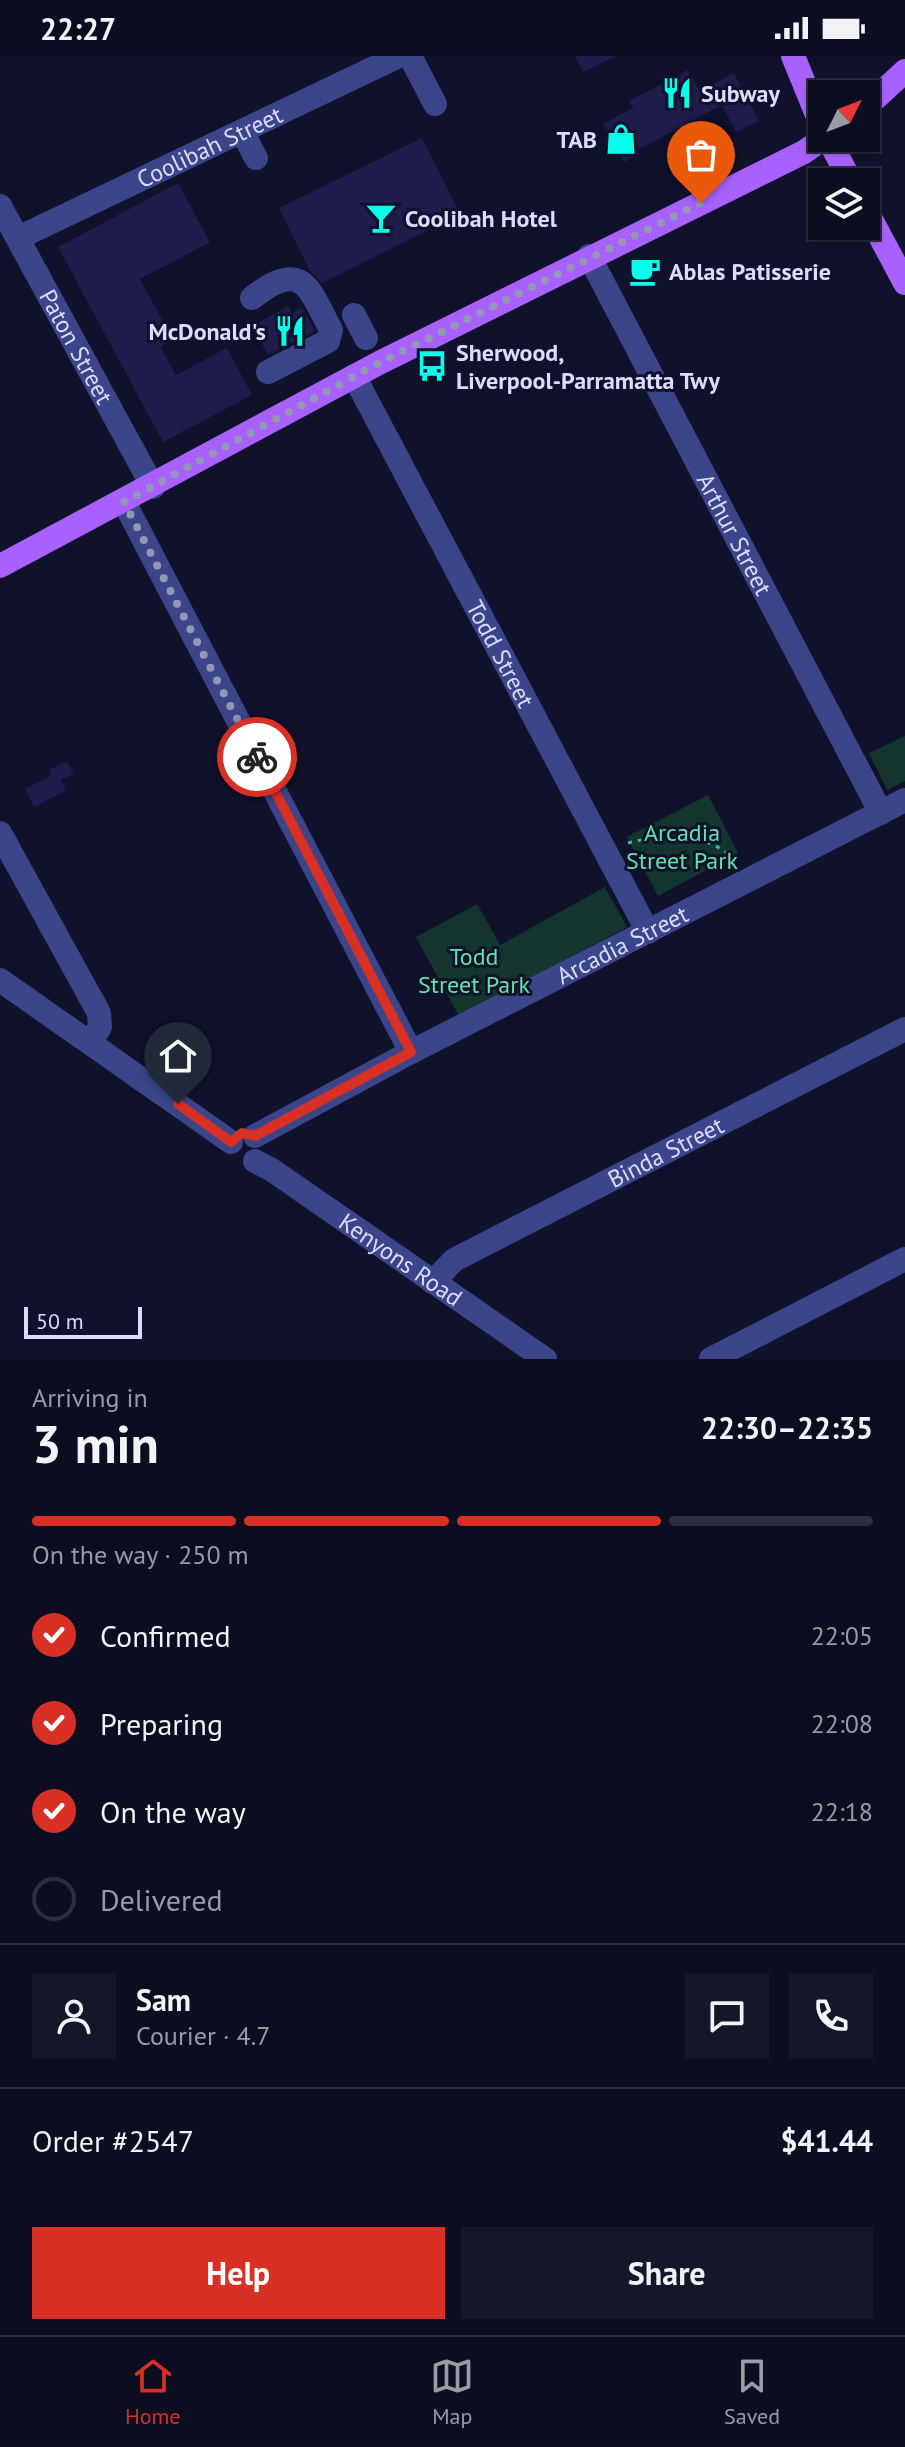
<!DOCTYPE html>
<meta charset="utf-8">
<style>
body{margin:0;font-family:"PT Sans",sans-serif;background:#151629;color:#f1f3f6;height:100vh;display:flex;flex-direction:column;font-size:30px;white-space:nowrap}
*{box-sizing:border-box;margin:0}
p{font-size:26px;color:#9a9ca5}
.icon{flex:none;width:44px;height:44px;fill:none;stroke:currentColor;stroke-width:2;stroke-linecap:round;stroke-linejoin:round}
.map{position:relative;height:1303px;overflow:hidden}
.side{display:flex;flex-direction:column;background:#0c0d20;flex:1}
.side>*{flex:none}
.needle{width:52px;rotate:48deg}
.tools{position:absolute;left:808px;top:24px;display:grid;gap:16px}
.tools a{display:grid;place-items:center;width:72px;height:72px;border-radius:0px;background:#0c0d20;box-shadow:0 2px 6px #0004,0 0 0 2px #2c2d3e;font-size:40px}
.scale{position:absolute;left:24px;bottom:20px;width:118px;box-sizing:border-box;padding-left:8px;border:4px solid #daddff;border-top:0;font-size:22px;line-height:28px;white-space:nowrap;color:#daddff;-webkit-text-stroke:6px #10112b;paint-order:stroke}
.pin{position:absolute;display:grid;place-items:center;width:68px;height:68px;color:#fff;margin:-82px -34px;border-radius:50% 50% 50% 0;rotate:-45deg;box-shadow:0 0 8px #0007}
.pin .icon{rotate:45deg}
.courier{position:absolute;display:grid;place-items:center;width:80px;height:80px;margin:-40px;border:6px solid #d93025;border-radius:50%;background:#fff;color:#222;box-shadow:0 2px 10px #0007}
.overview em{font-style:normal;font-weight:800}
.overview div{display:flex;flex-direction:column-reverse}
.overview{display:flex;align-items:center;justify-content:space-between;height:136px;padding:0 32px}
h1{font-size:52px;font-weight:800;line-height:60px}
.bar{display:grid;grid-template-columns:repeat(4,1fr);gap:12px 8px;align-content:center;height:96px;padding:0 32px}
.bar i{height:10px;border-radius:6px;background:#2c2d3e}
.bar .active{background:#d93025}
.bar p{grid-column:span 4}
.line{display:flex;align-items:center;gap:20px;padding:0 32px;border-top:2px solid #2c2d3e}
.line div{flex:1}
.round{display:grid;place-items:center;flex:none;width:84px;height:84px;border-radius:0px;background:#151629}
ol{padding:0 32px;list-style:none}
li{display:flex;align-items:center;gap:24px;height:88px}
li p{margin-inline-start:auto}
li .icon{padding:8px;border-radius:50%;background:#d93025;color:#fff;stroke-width:4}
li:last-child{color:#9a9ca5}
li i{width:44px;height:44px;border:4px solid #2c2d3e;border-radius:50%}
.button{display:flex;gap:16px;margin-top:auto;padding:16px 32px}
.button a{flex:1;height:92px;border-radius:0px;background:#d93025;color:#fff;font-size:32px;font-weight:800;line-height:92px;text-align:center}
.button a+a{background:#151629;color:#f1f3f6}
.status{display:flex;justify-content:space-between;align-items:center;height:56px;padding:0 40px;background:#0c0d20;direction:ltr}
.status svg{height:22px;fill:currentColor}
.tab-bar{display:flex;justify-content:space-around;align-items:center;height:112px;border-top:2px solid #2c2d3e;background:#0c0d20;font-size:22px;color:#9a9ca5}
.tab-bar a{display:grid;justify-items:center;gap:4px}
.tab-bar .active{color:#d93025}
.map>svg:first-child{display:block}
.green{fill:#13352e}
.building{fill:#1d1c4c}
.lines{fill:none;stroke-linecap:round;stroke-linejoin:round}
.path{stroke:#2ebf9c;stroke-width:3;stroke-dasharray:4 6;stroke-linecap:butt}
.minor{stroke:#3b468a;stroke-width:24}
.major{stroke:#a861ff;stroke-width:24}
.done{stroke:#9396b5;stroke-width:8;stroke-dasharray:0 14.4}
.route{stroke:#d93025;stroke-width:10}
.labels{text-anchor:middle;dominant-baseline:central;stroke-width:6;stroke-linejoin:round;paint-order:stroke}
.poi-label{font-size:24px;font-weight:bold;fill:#daddff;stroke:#10112b;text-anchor:start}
.street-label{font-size:24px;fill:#daddff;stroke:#10112b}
.park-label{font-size:24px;fill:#62e3ac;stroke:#10112b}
</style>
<div class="status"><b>22:27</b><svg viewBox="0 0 49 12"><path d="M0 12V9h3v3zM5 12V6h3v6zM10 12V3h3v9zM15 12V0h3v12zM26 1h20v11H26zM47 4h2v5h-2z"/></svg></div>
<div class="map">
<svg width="905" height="1303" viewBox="0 0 905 1303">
<rect width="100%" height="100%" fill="#10112b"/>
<g class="green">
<polygon points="905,680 905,725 887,734 869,697"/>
<polygon points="708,739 738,797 658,840 627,781"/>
<polygon points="605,831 627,871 460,962 416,881 477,848 500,889"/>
</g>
<g class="building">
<polygon points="575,0 616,0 583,16"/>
<polygon points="688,14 700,35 734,17 759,65 736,76 722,49 637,94 639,98 624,106 603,68 633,52 629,45"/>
<polygon points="422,82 460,158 322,227 310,215 279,152"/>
<polygon points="178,127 210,186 140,223 173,284 160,291 176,319 227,292 252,339 163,386 58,191"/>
<polygon points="288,250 292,257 302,251 315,275 268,299 252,270"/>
<polygon points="67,705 74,718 61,724 66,734 34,751 25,733 52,719 49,714"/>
</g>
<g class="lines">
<g class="path">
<polyline points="863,97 868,88"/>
<path d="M628,787c39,-10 77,-11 108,17"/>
</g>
<g class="minor">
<polyline points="410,0 435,48"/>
<polyline points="243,77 256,102"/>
<path id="s1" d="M0,150l153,281"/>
<path id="s2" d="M18,182l381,-182"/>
<path id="s3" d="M589,200l292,557"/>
<path d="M252,242c50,-39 56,-12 79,32l-3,11 -60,31"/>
<polyline points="354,259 366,282"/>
<path id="s4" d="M354,320l294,556"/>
<polyline points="124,446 411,996"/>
<polyline points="0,777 99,957 100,971 90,986"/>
<polyline points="0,924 231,1086"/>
<path id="s5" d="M255,1080l156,-84 494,-252"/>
<path id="s6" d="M255,1105l17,9 273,189"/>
<path id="s7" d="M433,1226l21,-22 451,-231"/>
<polyline points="711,1303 905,1203"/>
</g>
<g class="major">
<polyline points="793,0 822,71"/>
<polyline points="866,51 905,15"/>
<polyline points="828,82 851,126"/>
<polyline points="866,154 905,227"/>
<polyline points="0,510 379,307 804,96 824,82"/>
</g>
</g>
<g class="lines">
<polyline class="done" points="257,701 124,446 379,307 701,147"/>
<polyline class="route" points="178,1048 231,1086 242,1077 255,1080 411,996 257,701"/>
</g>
<defs>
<symbol id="restaurant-bare" viewBox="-9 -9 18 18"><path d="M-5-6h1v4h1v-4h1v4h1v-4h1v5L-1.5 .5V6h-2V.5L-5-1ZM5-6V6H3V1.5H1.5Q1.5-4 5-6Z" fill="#06ffeb" stroke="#10112b" stroke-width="2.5" paint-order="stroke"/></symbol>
<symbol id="shop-bare" viewBox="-9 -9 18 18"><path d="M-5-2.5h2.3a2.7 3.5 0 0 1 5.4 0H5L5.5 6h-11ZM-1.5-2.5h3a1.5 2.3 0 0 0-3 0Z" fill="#06ffeb" stroke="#10112b" stroke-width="2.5" paint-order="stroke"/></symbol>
<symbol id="bar-bare" viewBox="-9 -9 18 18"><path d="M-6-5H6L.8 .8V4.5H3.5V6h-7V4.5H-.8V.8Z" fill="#06ffeb" stroke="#10112b" stroke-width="2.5" paint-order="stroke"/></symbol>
<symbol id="cafe-bare" viewBox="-9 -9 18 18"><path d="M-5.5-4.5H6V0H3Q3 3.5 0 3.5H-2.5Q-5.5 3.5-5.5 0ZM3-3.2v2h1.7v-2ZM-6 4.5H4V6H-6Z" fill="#06ffeb" stroke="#10112b" stroke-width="2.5" paint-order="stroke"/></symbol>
<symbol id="bus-bare" viewBox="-9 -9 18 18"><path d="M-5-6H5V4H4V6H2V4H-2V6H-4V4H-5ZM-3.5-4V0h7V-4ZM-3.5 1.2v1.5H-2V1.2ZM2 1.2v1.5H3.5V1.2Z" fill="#06ffeb" stroke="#10112b" stroke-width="2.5" paint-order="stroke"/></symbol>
</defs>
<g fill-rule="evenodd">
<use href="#restaurant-bare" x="655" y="15" width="44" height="44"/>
<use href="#shop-bare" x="599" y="61" width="44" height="44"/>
<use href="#bar-bare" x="359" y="140" width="44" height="44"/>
<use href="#cafe-bare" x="623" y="193" width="44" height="44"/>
<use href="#restaurant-bare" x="268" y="253" width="44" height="44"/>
<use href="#bus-bare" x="410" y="288" width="44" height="44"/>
</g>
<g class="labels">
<g class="poi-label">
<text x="701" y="37">Subway</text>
<text x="597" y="83" text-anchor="end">TAB</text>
<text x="405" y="162">Coolibah Hotel</text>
<text x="669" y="215">Ablas Patisserie</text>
<text x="266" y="275" text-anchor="end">McDonald's</text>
<text x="456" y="296">Sherwood,<tspan x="456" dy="28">Liverpool-Parramatta Twy</tspan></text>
</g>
<g class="street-label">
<text stroke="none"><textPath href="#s2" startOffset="212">Coolibah Street</textPath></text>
<text stroke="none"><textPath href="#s1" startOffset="160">Paton Street</textPath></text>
<text stroke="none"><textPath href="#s3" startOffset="314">Arthur Street</textPath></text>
<text stroke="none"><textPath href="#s4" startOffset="314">Todd Street</textPath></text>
<text stroke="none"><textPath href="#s5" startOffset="414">Arcadia Street</textPath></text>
<text stroke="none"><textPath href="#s7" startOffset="268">Binda Street</textPath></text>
<text stroke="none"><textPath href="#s6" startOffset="176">Kenyons Road</textPath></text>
</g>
<g class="park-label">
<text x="682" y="776">Arcadia<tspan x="682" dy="28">Street Park</tspan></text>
<text x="474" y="900">Todd<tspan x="474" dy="28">Street Park</tspan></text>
</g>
</g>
</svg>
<div class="tools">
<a><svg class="needle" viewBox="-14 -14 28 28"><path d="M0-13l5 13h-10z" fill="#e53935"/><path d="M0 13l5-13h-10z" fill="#9a9ca5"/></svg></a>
<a><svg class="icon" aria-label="layers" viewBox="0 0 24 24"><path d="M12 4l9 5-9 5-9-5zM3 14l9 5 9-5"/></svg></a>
</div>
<div class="scale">50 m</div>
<div class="pin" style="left:701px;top:147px;background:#ea580c"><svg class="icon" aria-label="bag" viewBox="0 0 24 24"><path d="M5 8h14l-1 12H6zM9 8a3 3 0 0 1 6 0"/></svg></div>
<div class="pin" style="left:178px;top:1048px;background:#1f2937"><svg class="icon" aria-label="home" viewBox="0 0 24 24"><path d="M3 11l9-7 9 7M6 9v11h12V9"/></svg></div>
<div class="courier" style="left:257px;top:701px"><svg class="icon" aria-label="bike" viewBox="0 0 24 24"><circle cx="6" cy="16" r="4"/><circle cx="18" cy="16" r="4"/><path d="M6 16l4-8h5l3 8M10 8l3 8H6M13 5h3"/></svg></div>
</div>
<section class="side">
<div class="overview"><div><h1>3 min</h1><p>Arriving in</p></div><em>22:30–22:35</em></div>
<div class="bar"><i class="active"></i><i class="active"></i><i class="active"></i><i></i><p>On the way · 250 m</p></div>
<ol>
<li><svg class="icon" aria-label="check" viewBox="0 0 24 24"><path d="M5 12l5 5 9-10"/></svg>Confirmed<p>22:05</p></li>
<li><svg class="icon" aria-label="check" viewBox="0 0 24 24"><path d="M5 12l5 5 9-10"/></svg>Preparing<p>22:08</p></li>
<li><svg class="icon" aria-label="check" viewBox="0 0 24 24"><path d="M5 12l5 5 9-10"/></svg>On the way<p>22:18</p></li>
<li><i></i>Delivered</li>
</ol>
<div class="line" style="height:144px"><a class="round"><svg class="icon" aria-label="person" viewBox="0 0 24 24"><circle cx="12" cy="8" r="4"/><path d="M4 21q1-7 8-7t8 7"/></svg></a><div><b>Sam</b><p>Courier · 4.7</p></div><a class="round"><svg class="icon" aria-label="chat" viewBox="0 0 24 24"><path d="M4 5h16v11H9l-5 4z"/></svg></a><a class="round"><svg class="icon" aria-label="phone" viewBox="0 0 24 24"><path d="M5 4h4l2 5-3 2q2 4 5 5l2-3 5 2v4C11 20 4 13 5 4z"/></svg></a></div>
<div class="line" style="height:104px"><div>Order #2547</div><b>$41.44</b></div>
<div class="button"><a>Help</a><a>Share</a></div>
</section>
<nav class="tab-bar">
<a class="active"><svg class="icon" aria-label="home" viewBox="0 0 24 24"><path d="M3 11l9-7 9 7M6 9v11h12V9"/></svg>Home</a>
<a><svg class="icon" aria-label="map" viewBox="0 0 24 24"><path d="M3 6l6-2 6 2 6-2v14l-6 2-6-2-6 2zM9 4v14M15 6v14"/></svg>Map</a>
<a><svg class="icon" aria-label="saved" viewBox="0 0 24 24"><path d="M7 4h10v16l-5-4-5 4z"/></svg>Saved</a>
</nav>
